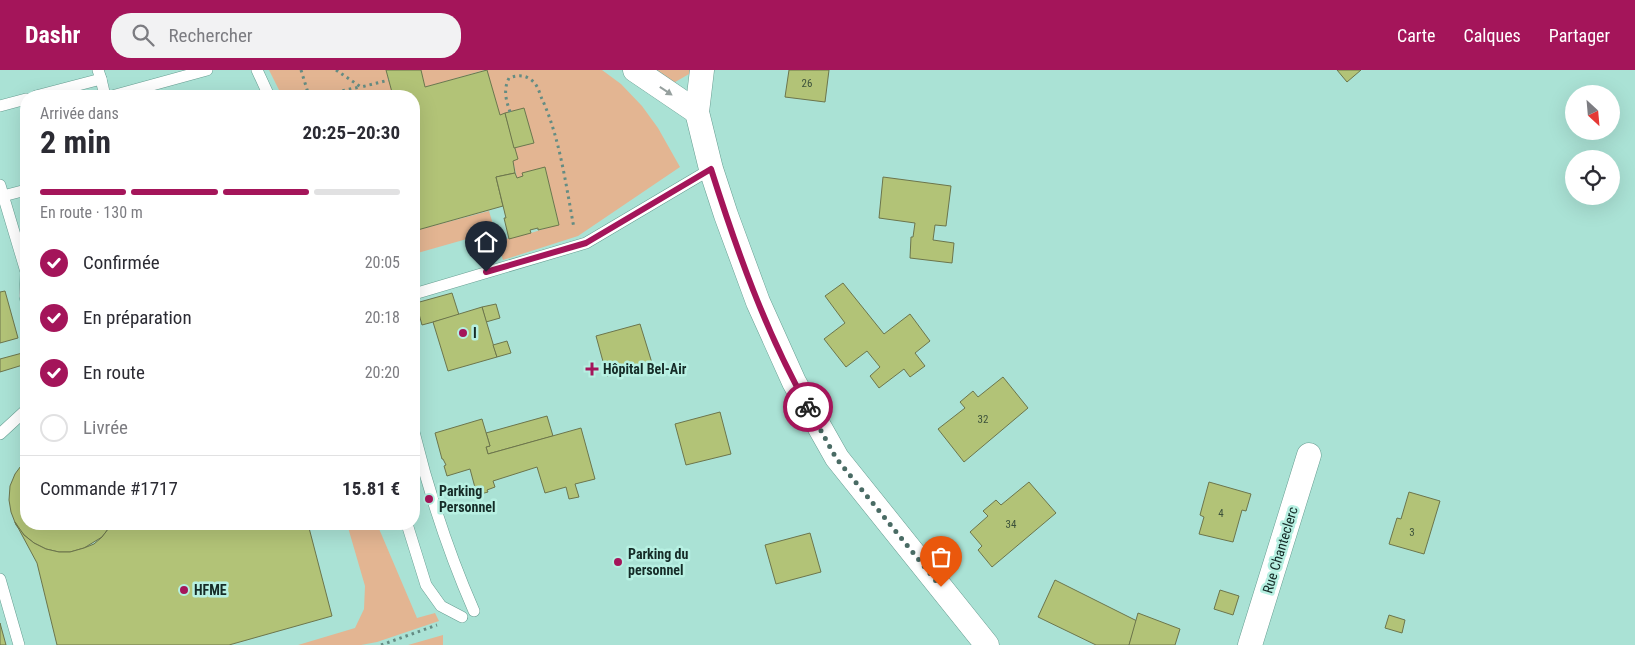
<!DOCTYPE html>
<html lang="fr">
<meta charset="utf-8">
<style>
body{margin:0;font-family:"Roboto Condensed",sans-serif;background:#f2f2f3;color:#2b2b33;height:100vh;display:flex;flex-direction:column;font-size:19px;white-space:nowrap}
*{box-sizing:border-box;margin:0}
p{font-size:16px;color:#7c7c81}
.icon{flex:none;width:28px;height:28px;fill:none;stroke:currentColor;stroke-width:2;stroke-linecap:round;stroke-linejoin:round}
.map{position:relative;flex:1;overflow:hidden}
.sheet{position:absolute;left:20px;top:20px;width:400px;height:440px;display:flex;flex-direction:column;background:#fff;border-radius:20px;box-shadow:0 5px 20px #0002}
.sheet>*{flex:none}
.needle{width:32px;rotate:154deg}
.tools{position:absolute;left:1565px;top:15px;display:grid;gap:10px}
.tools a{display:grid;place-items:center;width:55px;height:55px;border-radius:50%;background:#fff;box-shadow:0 5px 20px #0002;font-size:25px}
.pin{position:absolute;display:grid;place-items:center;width:42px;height:42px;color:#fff;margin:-51px -21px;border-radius:50% 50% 50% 0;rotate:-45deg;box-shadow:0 0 5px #0007}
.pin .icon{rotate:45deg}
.courier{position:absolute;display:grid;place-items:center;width:50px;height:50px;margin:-25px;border:4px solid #a4155a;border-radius:50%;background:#fff;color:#222;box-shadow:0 1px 6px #0007}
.summary em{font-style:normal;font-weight:700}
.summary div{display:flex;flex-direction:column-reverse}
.summary{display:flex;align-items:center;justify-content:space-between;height:85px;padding:0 20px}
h1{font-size:32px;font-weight:700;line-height:38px}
.bar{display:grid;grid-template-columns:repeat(4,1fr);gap:8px 5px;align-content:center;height:60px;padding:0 20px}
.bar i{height:6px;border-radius:4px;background:#e1e1e2}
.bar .selected{background:#a4155a}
.bar p{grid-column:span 4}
.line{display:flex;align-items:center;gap:12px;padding:0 20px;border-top:1px solid #e1e1e2}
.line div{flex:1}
ol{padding:0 20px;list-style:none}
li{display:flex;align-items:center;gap:15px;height:55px}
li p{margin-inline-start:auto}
li .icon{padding:5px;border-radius:50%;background:#a4155a;color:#fff;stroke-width:4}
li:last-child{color:#7c7c81}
li i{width:28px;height:28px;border:2px solid #e1e1e2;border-radius:50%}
header{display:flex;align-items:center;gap:30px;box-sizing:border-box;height:70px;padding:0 25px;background:#a4155a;color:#fff}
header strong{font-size:24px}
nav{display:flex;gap:28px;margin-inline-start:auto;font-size:18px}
.search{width:350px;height:45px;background:#f2f2f3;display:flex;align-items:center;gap:12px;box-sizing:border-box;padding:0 18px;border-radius:20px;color:#7c7c81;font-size:19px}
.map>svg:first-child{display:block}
.green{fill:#e3b592}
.building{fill:#b2c377;stroke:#6c754c}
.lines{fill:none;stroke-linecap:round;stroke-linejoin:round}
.lane-casing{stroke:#679e92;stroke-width:12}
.street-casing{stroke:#679e92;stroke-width:25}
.path{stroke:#648c83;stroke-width:3;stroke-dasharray:2.5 4;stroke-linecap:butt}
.lane{stroke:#fff;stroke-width:11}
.street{stroke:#fff;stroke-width:24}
.oneway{fill:#96a09e}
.done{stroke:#496b64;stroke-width:5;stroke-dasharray:0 9}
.route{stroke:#a4155a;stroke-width:6}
.poi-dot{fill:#a4155a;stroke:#b7f0e2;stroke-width:2}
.labels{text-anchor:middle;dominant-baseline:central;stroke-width:5;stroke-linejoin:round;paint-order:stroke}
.number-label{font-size:11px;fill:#3c513b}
.poi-label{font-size:14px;font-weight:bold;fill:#152b27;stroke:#b7f0e2;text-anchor:start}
.street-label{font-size:14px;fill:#152b27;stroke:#b7f0e2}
</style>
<header>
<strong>Dashr</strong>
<div class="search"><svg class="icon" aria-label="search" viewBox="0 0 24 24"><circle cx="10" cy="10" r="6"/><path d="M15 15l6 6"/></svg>Rechercher</div>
<nav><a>Carte</a><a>Calques</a><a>Partager</a></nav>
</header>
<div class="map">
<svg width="1635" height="575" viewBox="0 0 1635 575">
<rect width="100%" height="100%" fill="#aae2d5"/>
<g class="green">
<polygon points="269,0 386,0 393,26 282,26"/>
<polygon points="421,0 485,0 425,17"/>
<polygon points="487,0 602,0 621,14 642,36 658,58 680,97 578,166 503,190 497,171 531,163 559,154 545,97 523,103 523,106 517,108 513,91 514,78 534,73 524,38 500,45"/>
<polygon points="635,0 696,0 663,19"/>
<polygon points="489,141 495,161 414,184 414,161"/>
<polygon points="347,454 377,454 417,548 435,543 439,551 377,572 361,575 298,575 355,558 364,539 365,516"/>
<polygon points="443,565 443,575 408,575"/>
</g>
<g class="building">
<polygon points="386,0 421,0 425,17 487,0 500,45 505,43 518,89 513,91 515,103 496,107 503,136 414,161 414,26 393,26"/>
<polygon points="789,0 829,0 825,32 785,27"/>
<polygon points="1337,0 1361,0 1347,12"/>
<polygon points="524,38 534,73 514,78 505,43"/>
<polygon points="545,97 559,155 538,160 538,158 530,160 531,163 509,169 504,148 506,148 496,107 515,103 517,108 523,106 522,103"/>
<polygon points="883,107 951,116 946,156 935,155 933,170 954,173 952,193 910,188 911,167 913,167 915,153 879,148"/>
<polygon points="26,136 26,153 22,137"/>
<polygon points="843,213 884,264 910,244 930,271 915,283 925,296 910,307 904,299 879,318 870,306 880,297 867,281 846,297 824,269 845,253 825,226"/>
<polygon points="5,221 18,268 0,273 0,222"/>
<polygon points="452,223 459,245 422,255 416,233"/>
<polygon points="496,234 500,248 486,252 482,237"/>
<polygon points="482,237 497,287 448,301 433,252"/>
<polygon points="640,254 652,293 607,306 596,266"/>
<polygon points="507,271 511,283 497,287 493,275"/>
<polygon points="26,282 26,294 0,302 0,289"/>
<polygon points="1003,307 1028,338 964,392 938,359 965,338 960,332 973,321 978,327"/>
<polygon points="720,342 731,384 686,395 675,354"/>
<polygon points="547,346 553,366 488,384 486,377 490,376 486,363"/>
<polygon points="482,349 490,376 486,377 488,384 581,358 595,409 575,414 579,427 569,429 566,417 545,423 537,397 493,411 495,417 487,420 488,422 477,425 470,399 447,406 444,396 446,395 443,389 442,389 435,363"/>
<polygon points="26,389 26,454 112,454 102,467 84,478 70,482 59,482 46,479 34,473 24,465 16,455 11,442 9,430 10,416 15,404"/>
<polygon points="1029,412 1056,443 992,497 978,480 982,476 970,462 988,446 983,441 996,430 1001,435"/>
<polygon points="1209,412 1251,424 1246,441 1242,440 1233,472 1199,464 1204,447 1200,445"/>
<polygon points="1409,422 1440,431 1424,484 1389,474 1397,448 1401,449"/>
<polygon points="15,452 24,465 34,473 46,479 59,482 70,482 84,478 94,474 102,467 112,454 308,454 332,546 229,575 57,575 37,493"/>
<polygon points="810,463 821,502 776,514 765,475"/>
<polygon points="1055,510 1137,551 1129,575 1096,575 1038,547"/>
<polygon points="1220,520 1239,526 1233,545 1214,539"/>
<polygon points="1138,543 1180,559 1175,575 1129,575"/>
<polygon points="1389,545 1405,550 1402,563 1385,558"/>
<polygon points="0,553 6,575 0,575"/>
</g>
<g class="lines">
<defs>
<g id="lane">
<polyline points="257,0 269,26"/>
<polyline points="101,9 105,26"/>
<polyline points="36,26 101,9 98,0"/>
<polyline points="112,26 207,0"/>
<polyline points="0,36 26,29"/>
<polyline points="0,115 26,202 25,226 26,231"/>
<polyline points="3,126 26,120"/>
<polyline points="414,224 586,173 711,99"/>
<path d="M414,362c15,61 35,122 60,179"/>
<polyline points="0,364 26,340"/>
<polyline points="407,454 426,515 441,536 462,547"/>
<polyline points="0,509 19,575"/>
</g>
<g id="street">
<polyline points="635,0 697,42"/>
<polyline points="702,0 697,42 711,99 726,145 758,232 794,312 837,388 987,575"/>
<polyline points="1250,575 1309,385"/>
</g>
</defs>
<use href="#lane" class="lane-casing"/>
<use href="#street" class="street-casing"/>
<g class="path">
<polyline points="301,0 309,26"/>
<polyline points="336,0 361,17 389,10"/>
<polyline points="317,26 360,17"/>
<path d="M510,42c-4,-12 -7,-22 -1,-34 10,-4 20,-3 27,7 3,4 4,10 6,14 18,39 24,87 32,129"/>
<polyline points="381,575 437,555"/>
</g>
<use href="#lane" class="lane"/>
<use href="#street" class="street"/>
</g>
<defs><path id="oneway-solid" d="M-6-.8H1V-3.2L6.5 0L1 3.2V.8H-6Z" transform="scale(1.25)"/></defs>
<use class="oneway" href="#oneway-solid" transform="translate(666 21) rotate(34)"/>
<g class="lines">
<polyline class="done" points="808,337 836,388 941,517"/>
<path class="route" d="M486,202l100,-29 125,-74c26,82 55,164 97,238"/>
</g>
<g class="poi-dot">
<circle cx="463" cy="263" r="5"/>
<path d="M589.5 291.5h5v5h5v5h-5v5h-5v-5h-5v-5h5z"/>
<circle cx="429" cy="429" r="5"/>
<circle cx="618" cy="492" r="5"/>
<circle cx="184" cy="520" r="5"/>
</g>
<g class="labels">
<g class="number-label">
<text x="807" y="13">26</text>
<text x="983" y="349">32</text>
<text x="1221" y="443">4</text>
<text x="1011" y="454">34</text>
<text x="1412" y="462">3</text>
</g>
<g class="poi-label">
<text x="473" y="263">I</text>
<text x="603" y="299">Hôpital Bel-Air</text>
<text x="439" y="421">Parking<tspan x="439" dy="16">Personnel</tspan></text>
<text x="628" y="484">Parking du<tspan x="628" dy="16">personnel</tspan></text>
<text x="194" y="520">HFME</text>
</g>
<g class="street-label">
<text transform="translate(1280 480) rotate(-73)">Rue Chanteclerc</text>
</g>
</g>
</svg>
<div class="tools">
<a><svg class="needle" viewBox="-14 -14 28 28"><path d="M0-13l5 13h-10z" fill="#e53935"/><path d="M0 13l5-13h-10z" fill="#7c7c81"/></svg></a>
<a><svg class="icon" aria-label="locate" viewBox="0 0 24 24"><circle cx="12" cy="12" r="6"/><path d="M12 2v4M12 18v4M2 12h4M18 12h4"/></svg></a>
</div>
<div class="pin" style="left:941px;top:517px;background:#ea580c"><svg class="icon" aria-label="bag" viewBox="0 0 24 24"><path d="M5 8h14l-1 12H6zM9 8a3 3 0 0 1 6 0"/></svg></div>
<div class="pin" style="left:486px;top:202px;background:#1f2937"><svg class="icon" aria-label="home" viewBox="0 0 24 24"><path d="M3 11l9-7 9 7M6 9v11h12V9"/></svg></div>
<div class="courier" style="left:808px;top:337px"><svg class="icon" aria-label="bike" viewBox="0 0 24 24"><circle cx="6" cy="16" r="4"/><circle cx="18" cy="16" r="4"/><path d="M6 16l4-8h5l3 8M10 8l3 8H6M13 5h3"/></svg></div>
<section class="sheet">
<div class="summary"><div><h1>2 min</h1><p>Arrivée dans</p></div><em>20:25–20:30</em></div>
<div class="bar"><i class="selected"></i><i class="selected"></i><i class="selected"></i><i></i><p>En route · 130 m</p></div>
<ol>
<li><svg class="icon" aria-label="check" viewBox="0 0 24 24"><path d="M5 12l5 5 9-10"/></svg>Confirmée<p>20:05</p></li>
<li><svg class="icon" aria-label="check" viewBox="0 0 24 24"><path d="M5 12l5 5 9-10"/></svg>En préparation<p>20:18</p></li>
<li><svg class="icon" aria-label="check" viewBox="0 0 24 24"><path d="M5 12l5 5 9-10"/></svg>En route<p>20:20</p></li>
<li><i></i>Livrée</li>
</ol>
<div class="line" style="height:65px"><div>Commande #1717</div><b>15.81 €</b></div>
</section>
</div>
